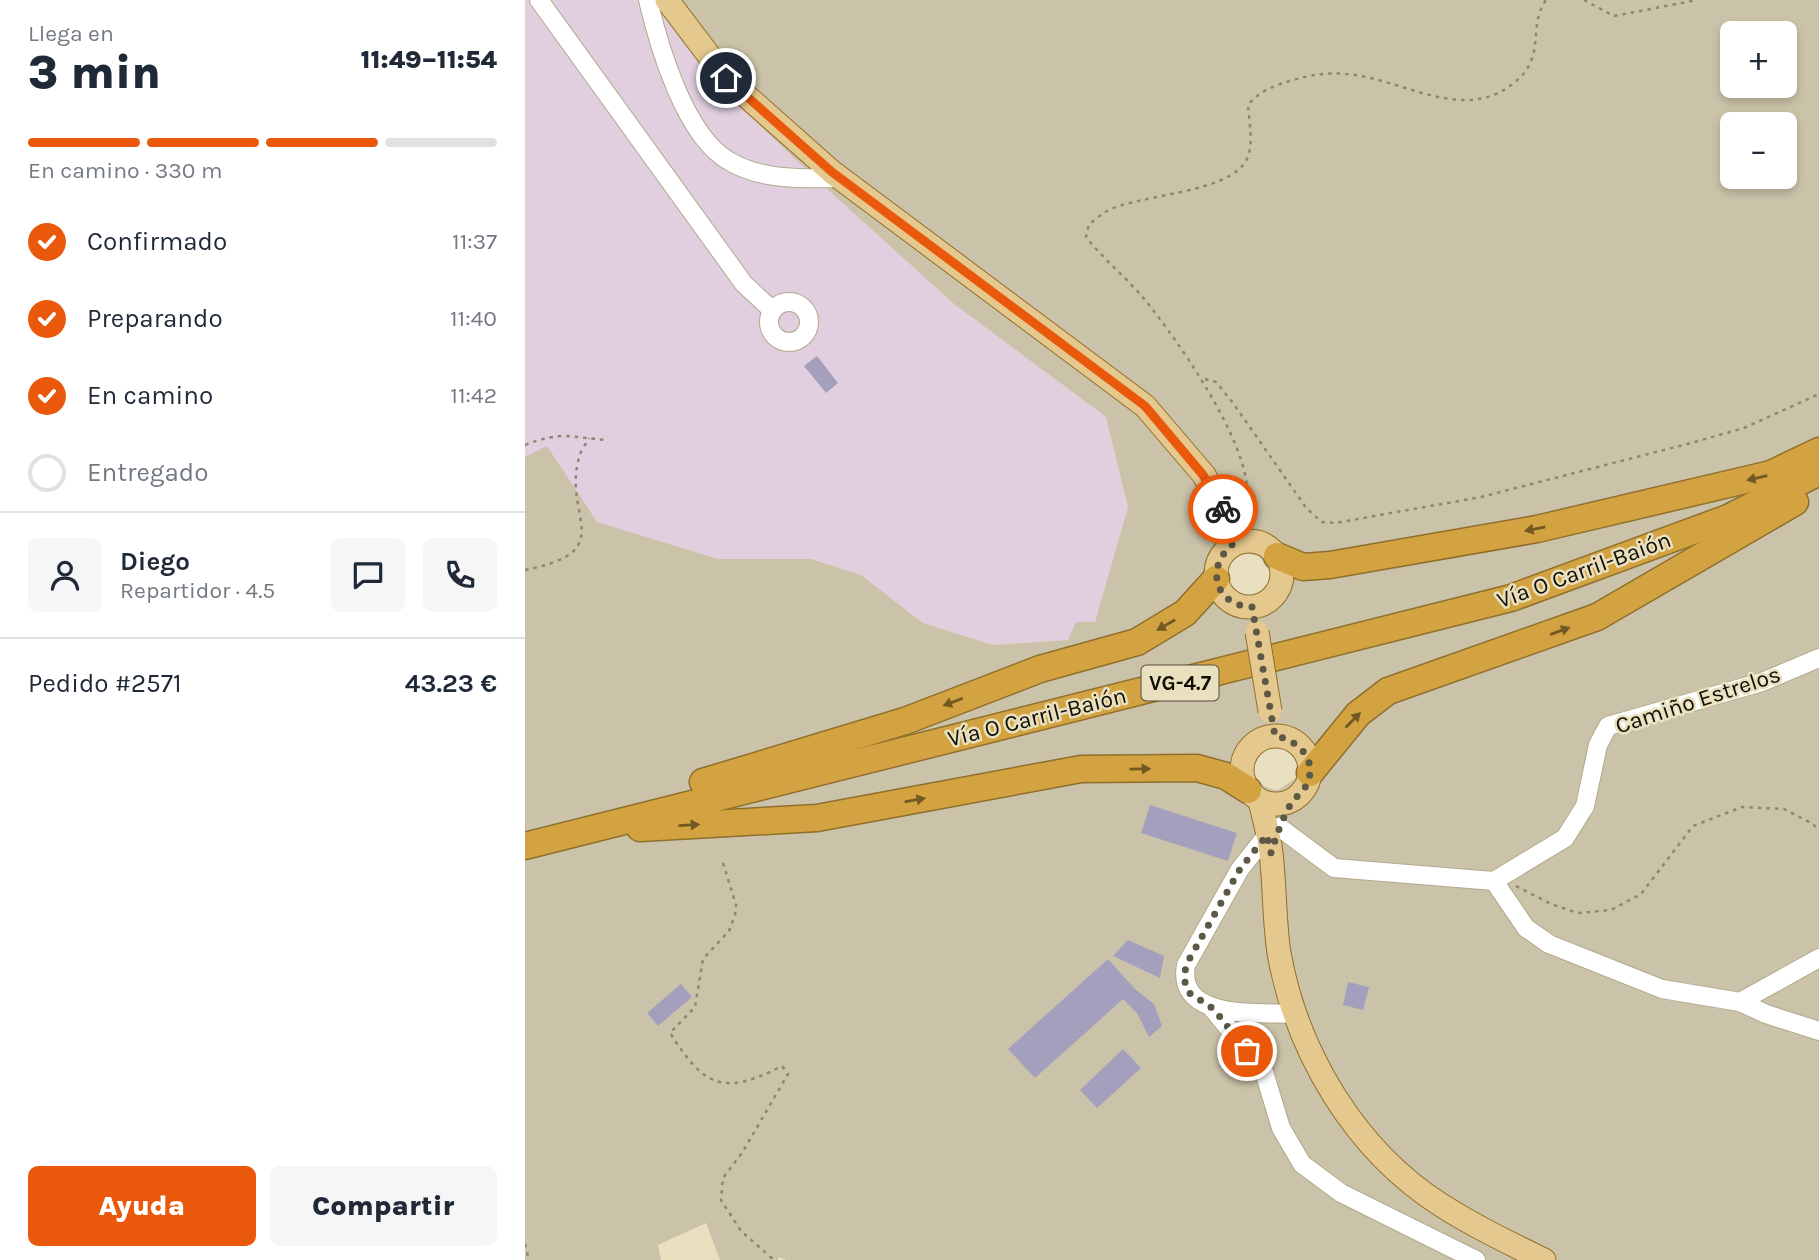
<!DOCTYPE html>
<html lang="es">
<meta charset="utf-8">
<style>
body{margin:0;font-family:Karla,sans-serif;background:#f6f6f7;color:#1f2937;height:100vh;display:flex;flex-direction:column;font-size:26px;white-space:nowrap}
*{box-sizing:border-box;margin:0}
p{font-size:23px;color:#747a83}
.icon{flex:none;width:38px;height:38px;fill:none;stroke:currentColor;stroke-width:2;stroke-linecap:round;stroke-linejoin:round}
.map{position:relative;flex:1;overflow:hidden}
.details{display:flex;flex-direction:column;background:#fff;width:525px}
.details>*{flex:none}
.buttons{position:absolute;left:1195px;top:21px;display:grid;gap:14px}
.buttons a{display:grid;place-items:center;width:77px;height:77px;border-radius:10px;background:#fff;box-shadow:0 4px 10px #0003;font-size:35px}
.pin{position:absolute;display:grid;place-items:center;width:60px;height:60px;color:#fff;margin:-30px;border:4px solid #fff;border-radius:50%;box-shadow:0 2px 7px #0007}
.courier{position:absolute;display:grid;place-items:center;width:70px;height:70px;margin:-35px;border:5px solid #ea580c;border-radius:50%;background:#fff;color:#222;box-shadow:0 2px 9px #0007}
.head em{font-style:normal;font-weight:800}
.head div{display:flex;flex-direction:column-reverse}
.head{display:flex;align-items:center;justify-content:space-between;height:119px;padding:0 28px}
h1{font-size:46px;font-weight:800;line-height:52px}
.bar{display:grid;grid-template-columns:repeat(4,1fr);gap:10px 7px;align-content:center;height:84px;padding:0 28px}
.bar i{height:9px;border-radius:5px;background:#e0e1e3}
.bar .current{background:#ea580c}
.bar p{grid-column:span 4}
.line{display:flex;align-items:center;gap:18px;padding:0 28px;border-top:2px solid #e0e1e3}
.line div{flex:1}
.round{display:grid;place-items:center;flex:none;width:74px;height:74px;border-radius:10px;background:#f6f6f7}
ol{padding:0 28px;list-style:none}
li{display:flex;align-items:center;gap:21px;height:77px}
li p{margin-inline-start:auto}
li .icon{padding:7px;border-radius:50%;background:#ea580c;color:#fff;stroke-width:4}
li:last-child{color:#747a83}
li i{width:38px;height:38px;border:4px solid #e0e1e3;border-radius:50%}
.button{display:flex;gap:14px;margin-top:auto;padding:14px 28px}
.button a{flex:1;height:80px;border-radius:10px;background:#ea580c;color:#fff;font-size:28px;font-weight:800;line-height:80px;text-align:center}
.button a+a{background:#f6f6f7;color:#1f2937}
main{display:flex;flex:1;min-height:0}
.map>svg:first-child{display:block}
.industrial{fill:#e1cfe0}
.green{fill:#cbc3a9;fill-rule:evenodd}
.building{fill:#a49fbd}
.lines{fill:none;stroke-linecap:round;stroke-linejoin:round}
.minor-casing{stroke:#b2a98a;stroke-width:20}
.major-casing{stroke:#8f6f2c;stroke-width:25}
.highway-casing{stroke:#8f6f2c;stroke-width:29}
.path{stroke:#8d8770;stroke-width:2.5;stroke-dasharray:3.5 5;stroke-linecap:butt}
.minor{stroke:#fff;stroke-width:18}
.major{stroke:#e5c88d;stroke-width:23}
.highway{stroke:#d3a341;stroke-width:26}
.major-bridge-casing{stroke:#8f6f2c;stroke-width:25;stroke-linecap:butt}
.major-bridge{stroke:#e5c88d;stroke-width:23}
.oneway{fill:#725822}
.done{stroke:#5d5846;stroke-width:7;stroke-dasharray:0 12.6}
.route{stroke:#ea580c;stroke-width:9}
.labels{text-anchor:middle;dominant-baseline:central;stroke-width:5;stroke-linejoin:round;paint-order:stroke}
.shield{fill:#e9e0c0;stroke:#524d3c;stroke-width:2}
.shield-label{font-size:21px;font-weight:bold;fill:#110e04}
.street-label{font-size:23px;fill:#110e04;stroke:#e9e0c0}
</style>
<main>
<section class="details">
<div class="head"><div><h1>3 min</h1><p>Llega en</p></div><em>11:49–11:54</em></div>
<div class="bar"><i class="current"></i><i class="current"></i><i class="current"></i><i></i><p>En camino · 330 m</p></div>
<ol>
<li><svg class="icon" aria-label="check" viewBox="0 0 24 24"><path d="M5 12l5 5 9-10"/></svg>Confirmado<p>11:37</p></li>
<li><svg class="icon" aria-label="check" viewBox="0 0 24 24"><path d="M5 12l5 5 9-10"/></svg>Preparando<p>11:40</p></li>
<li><svg class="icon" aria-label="check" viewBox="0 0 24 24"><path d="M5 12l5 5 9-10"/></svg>En camino<p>11:42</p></li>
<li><i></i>Entregado</li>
</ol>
<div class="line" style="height:126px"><a class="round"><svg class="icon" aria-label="person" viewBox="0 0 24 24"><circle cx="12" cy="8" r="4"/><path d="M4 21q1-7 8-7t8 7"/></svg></a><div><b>Diego</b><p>Repartidor · 4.5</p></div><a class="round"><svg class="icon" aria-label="chat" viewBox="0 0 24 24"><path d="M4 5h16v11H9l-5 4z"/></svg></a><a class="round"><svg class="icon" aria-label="phone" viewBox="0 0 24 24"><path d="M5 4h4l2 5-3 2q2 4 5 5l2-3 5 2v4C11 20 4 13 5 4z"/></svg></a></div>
<div class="line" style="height:91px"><div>Pedido #2571</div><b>43.23 €</b></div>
<div class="button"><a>Ayuda</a><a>Compartir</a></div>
</section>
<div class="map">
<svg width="1294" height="1260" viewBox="0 0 1294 1260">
<rect width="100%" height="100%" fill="#e9e0c0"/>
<polygon class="industrial" points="0,0 126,0 184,77 302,189 429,304 581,417 603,507 570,622 543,640 468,645 398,623 336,575 286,559 193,559 71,522 22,447 0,457"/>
<path class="green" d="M126,0h1168v1260h-1033l-7,-3 -1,3h-58l-14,-37 -48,22 3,15h-136v-803l22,-11 50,76 121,37h93l50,16 62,48 70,22 75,-5 8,-18h19l33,-115 -22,-90 -152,-113 -137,-124 -108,-103zM1208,33h52v53h-52zM1208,124h52v53h-52zM719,553l15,3 12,18 -3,14 -18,11c-22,-1 -31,-20 -20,-38zM748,744l15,2 11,18 -3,14 -18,12c-22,-2 -31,-20 -19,-39z"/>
<g class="building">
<polygon points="292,356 313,383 301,393 279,366"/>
<polygon points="625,805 712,833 703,861 616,833"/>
<polygon points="603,940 639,956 635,978 588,956"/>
<polygon points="583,959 610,989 629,1004 637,1026 624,1037 612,1013 598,999 510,1078 483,1049"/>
<polygon points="823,982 844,987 838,1010 818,1005"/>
<polygon points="156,984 167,997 133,1026 122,1013"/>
<polygon points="598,1049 616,1068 572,1108 555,1090"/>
</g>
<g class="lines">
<defs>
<g id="minor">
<polyline points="14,0 219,284 247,310"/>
<path d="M123,0c11,47 37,136 81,161 31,19 75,18 111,17"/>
<circle cx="264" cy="322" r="20"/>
<polyline points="754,827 809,868 969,881 1040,838 1060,806 1073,745 1083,726 1237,682 1294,658"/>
<path d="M742,835l-27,34 -54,96c-10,56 73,47 109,49"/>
<polyline points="969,881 1001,928 1024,944 1137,989 1215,1002 1294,958"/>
<polyline points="1215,1002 1241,1014 1294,1031"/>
<polyline points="687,1008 739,1072 756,1128 777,1164 816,1193 951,1260"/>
</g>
<g id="major">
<polyline points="142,0 201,78 307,172 620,406 679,475 706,523 707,545"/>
<circle cx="724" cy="574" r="33"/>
<circle cx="751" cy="770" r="34"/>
<path d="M735,801c4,17 9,34 11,52 4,33 3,67 8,100 18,100 76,197 162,252 33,21 68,38 103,55"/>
</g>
<g id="highway">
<polyline points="752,556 778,567 805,565 1012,529 1246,474 1294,451"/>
<polyline points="785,773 833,714 863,691 1072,617 1270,502"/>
<polyline points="178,782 380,721 515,669 612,642 660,613 691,579"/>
<polyline points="115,828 292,818 556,769 672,768 701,776 723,790"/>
<polyline points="0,846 986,598 1203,518 1294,472"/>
</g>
</defs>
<use href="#minor" class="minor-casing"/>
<use href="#major" class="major-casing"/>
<use href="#highway" class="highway-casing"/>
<g class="path">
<polyline points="1059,0 1089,16 1172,0"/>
<polyline points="680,379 691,382 708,403 782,509 797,522 810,523 956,497 1166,443 1219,428 1294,394"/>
<path d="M0,445c38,-15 46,-7 83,-5"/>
<path d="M720,509c18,-49 -68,-170 -100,-209 -18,-22 -41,-40 -59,-63l3,-13c6,-4 12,-10 18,-13 31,-17 123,-17 140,-52 7,-16 2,-37 1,-54 11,-14 28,-20 45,-25 18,-5 34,-8 53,-6 56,4 118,51 169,8 32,-26 12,-55 31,-82"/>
<path d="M0,570c96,-19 37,-53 54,-112 1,-7 7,-14 10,-20"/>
<path d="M198,863l13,42 -1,10 -6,16 -26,28 -8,48 -25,26c34,53 52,64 112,33l6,8 -46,79 -19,25 -2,22 20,31 33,29"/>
<polyline points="991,886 1026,904 1053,913 1086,910 1116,894 1168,826 1217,807 1259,809 1288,824 1294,831"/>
<polyline points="0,1244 4,1260"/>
</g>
<use href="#minor" class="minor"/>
<use href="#major" class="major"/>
<use href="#highway" class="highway"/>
<defs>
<polyline id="major-bridge" points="732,632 745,711"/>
</defs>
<use href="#major-bridge" class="major-bridge-casing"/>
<use href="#major-bridge" class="major-bridge"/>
</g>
<defs><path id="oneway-solid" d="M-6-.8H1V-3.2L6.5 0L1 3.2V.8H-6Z" transform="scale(1.75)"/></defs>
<g class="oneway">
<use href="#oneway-solid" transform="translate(1232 478) rotate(167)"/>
<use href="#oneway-solid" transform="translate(1010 529) rotate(169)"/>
<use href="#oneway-solid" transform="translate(641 625) rotate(150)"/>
<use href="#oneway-solid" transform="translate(1035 631) rotate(-20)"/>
<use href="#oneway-solid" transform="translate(428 702) rotate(159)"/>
<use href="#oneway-solid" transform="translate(828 720) rotate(-45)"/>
<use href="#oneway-solid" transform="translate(615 769) rotate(-1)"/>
<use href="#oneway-solid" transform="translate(390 800) rotate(-10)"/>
<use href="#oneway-solid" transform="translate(164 825) rotate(-3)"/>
</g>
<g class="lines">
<path class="done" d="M698,509l8,14 1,22c-27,22 -17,61 20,62l23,129c24,4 44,25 31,50 -5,8 -13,13 -17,21 -8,15 -13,30 -18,46l-4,-18 -27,34 -54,96c-6,37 12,28 29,46 11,13 21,27 32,40"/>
<polyline class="route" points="201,78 307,172 620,406 678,475 698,509"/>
</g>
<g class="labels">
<rect class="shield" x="616.5" y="665.5" width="77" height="35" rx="5"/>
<g class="shield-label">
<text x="655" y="683">VG-4.7</text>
</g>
<g class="street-label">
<text transform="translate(1059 570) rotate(-20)">Vía O Carril-Baión</text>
<text transform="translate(1173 700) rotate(-18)">Camiño Estrelos</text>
<text transform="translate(512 717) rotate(-14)">Vía O Carril-Baión</text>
</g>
</g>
</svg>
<div class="buttons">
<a>+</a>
<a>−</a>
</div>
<div class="pin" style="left:722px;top:1051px;background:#ea580c"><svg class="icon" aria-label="bag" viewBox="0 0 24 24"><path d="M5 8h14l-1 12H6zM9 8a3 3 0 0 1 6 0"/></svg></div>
<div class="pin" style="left:201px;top:78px;background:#1f2937"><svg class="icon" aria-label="home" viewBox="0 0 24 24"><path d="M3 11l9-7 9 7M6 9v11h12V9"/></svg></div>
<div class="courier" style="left:698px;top:509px"><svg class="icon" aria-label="bike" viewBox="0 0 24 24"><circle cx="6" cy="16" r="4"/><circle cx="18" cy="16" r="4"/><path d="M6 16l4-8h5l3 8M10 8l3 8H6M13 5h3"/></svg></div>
</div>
</main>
